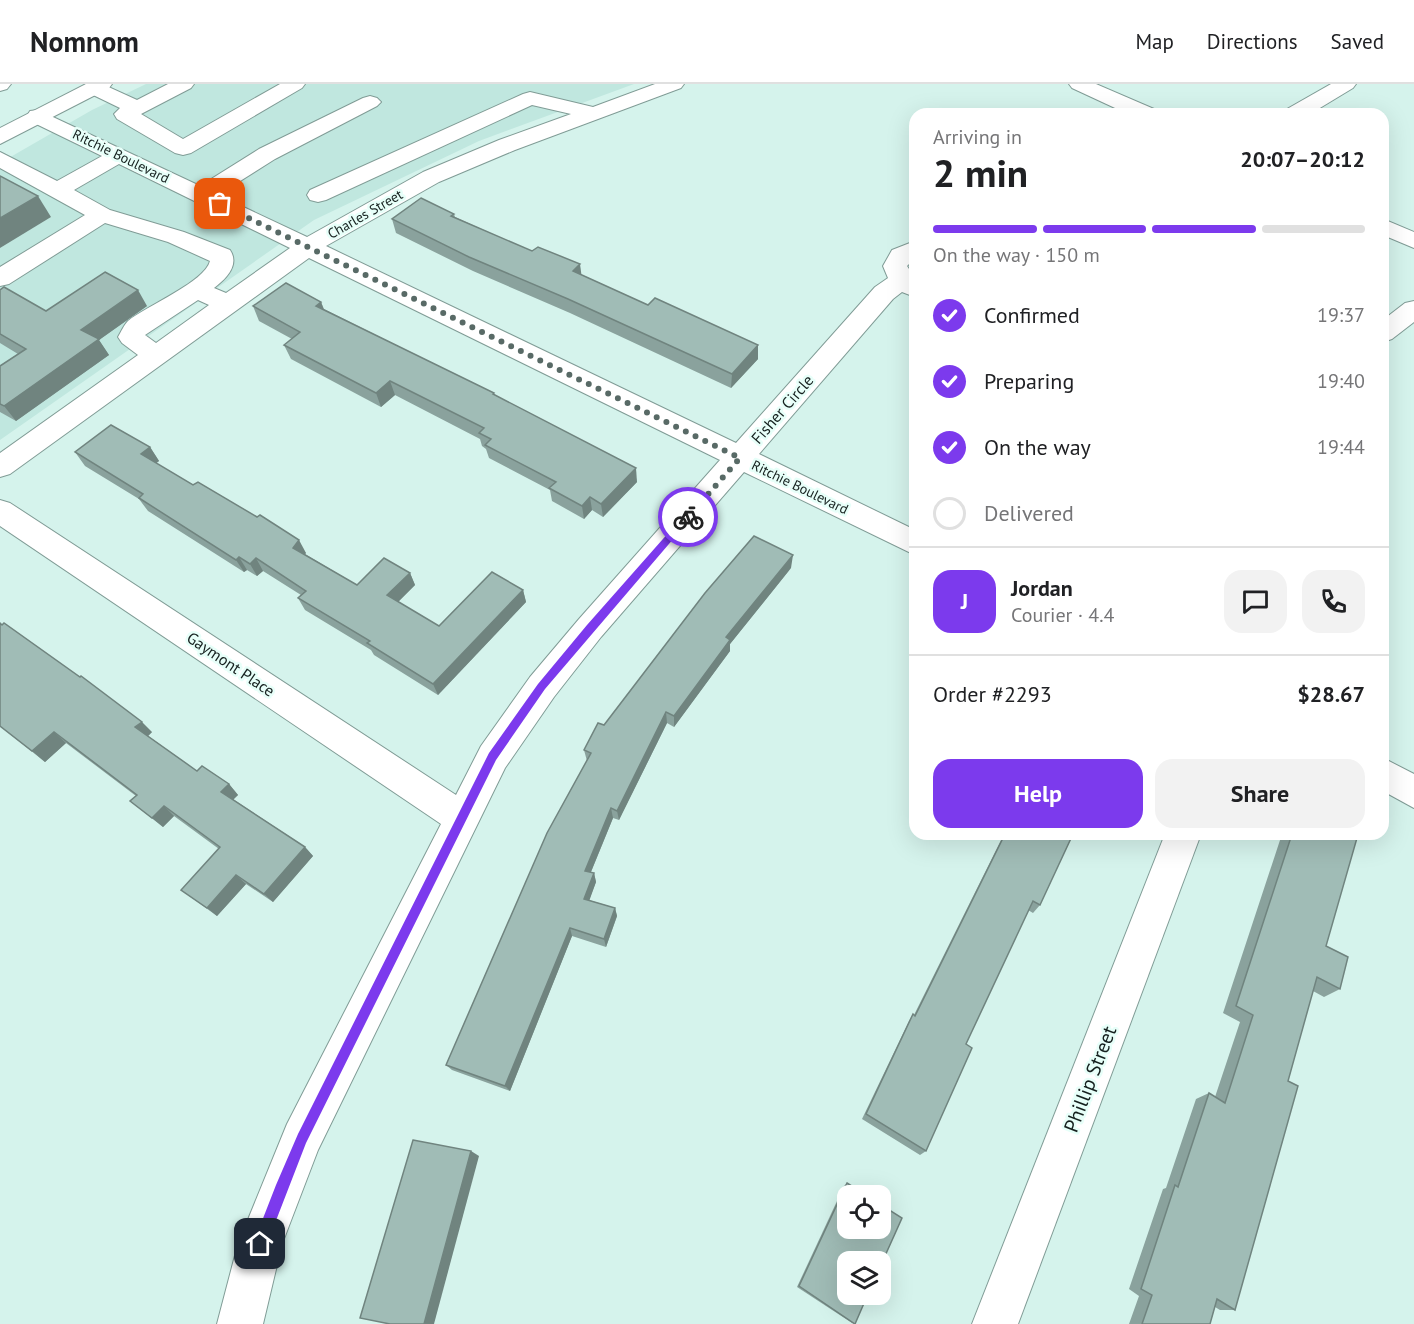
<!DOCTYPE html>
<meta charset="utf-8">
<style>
body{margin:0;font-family:"PT Sans",sans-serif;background:#f2f2f2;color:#202124;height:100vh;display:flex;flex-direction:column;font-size:22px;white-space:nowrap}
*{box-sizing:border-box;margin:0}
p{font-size:20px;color:#757577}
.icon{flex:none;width:33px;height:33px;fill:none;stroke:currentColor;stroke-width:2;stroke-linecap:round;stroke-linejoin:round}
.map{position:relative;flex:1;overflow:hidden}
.sheet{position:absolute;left:909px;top:24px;width:480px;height:732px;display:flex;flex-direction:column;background:#fff;border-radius:18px;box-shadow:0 6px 24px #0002}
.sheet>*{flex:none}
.tools{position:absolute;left:837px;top:1101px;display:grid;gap:12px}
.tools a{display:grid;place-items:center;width:54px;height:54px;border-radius:12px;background:#fff;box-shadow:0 6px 24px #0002;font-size:30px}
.pin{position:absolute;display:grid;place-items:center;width:51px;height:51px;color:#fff;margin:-26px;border-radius:12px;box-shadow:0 3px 9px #0006}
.courier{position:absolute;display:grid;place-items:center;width:60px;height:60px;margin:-30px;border:4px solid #7c3aed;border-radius:50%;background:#fff;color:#222;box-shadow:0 2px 8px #0007}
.head em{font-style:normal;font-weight:700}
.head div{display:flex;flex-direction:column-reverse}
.head{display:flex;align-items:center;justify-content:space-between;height:102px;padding:0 24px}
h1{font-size:39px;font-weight:700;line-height:45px}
.bar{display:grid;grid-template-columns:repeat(4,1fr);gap:9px 6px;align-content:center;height:72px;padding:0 24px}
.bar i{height:8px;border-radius:4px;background:#e0e0e0}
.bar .selected{background:#7c3aed}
.bar p{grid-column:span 4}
.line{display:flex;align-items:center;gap:15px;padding:0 24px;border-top:2px solid #e0e0e0}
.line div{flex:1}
.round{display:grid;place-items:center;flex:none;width:63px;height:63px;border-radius:18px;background:#f2f2f2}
ol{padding:0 24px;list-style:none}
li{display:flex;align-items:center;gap:18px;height:66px}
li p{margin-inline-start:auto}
li .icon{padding:6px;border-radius:50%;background:#7c3aed;color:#fff;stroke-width:4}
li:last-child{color:#757577}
li i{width:33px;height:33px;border:3px solid #e0e0e0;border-radius:50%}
.cta{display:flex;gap:12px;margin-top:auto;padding:12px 24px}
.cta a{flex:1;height:69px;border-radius:18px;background:#7c3aed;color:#fff;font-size:24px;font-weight:700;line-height:69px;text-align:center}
.cta a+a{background:#f2f2f2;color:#202124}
header{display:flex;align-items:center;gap:36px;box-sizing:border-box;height:84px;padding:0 30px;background:#fff;border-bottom:2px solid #e0e0e0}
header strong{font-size:28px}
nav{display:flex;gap:33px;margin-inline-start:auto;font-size:21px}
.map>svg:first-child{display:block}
.built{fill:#c0e7df}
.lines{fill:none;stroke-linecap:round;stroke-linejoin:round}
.minor-casing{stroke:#809c96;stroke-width:2}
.major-casing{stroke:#809c96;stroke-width:2}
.minor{fill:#fff;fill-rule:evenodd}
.major{fill:#fff;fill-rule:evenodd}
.wall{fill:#8aa29d}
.shaded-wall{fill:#70847f}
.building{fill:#a0bcb6;stroke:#70847f;stroke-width:1.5}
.route{fill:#7c3aed}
.done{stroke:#586a66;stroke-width:6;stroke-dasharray:0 10.8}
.labels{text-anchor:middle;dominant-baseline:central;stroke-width:5;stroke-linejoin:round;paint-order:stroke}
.far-street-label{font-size:14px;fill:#15201e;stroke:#e7fff9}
.street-label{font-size:16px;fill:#15201e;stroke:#e7fff9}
.near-street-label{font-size:20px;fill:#15201e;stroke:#e7fff9}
</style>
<header>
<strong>Nomnom</strong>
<nav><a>Map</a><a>Directions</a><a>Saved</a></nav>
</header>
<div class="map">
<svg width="1414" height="1240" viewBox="0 0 1414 1240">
<rect width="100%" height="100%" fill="#d5f3ec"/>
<polygon class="built" points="146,0 634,0 479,57 314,136 0,356 0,79 92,26"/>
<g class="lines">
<defs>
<g id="minor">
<polygon points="0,0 11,0 7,5 0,7"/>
<polygon points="86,0 102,0 137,16 168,0 194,0 191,4 141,30 183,55 280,0 305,0 302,4 191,69 183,71 175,69 117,35 114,30 120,24 87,8 84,4"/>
<path d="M655,0h29l-3,4 -166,62 -76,32 -113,64 410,197 139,-156 13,-9 -5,-12 9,-16 23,-9v17l-8,8 8,12v19l-13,-5 -9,7 -134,155 156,76v25l-171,-83 -143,165 -47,60 -49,71 -187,382 -36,94 -19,80h-46l21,-80 49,-120 154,-300 -441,-298v-26l10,3 446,292 25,-49 49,-69 49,-58 141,-159 -411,-202 -299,216 -10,3v-24l138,-98 -16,-12 -4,-6c3,-5 6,-12 10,-16 18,-15 77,-39 82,-60l-42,-19 -63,-19 -96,61 -9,2v-19l85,-52 -85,-47v-16l57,29 45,-25 -72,-35 -3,-5 3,-5 8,-1 162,76 59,-37 104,-51 7,-2 7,2 4,4 -4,4 -102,53 -57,36 89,42 116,-65 76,-32 72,-26 -39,-9 -206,95 -8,2 -8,-2 -3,-5 3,-5 213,-96 7,-2 63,15zM119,80l171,84 -64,45 -12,-5c12,-9 26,-23 16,-38l-46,-18 -74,-22 -36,-20zM198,216l11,5 -53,38 -11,-8z"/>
<polygon points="1331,0 1356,0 1353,4 1310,30 1284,30 1287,25"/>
<polygon points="1414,217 1414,238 1392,255 1383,258 1383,236 1405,219"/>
<polygon points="1383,674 1414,690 1414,724 1383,707"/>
<polygon points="1165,750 1201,750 1018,1240 972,1240"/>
</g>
<g id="major">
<polygon points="86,0 112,0 109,4 0,60 0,44"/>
<polygon points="1069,0 1096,0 1154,25 1157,30 1128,30 1072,4"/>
<polygon points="1383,135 1414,148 1414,164 1383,151"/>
</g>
</defs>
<use href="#minor" class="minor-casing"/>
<use href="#major" class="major-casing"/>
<use href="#minor" class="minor"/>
<use href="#major" class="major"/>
</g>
<g class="wall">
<polygon points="454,130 455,133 648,221 758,261 758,275 731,304 570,229 473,187 396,149 392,135"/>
<polygon points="0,206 46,227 147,222 99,256 109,271 16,337 0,328 0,282 18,270 0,259"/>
<polygon points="321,218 324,225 495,311 637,398 603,433 592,426 584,435 552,417 550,406 489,374 486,365 482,362 480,355 395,311 381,323 291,275 284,261 292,255 259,237 253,222"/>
<polygon points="150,363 159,377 156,379 306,469 305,470 357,501 410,489 415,501 398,518 439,542 523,506 526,518 438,611 374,571 371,566 305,526 298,514 301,511 263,487 257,492 247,486 244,488 148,427 139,415 85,382 75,368"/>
<polygon points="791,484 730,560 730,567 674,643 667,639 619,736 613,734 591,788 594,789 596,798 589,816 615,824 617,832 606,863 572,852 510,1007 452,986 446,981 587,677 584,666 604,641"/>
<polygon points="0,642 152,648 148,652 197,687 229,700 238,711 233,715 305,763 313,772 273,818 246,800 217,832 181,806 219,765 174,732 163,743 130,717 136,712 66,659 45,678"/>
<polygon points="1004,750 1073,750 1040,821 1033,829 1028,826 966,960 926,1067 920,1071 862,1035 909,937 913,930 914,931"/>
<polygon points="1282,750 1348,750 1326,862 1340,905 1324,913 1313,907 1288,997 1235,1226 1220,1226 1215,1223 1210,1240 1129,1240 1139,1212 1129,1205 1163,1105 1166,1104 1196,1015 1209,1009 1215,1013 1240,938 1223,929"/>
<polygon points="847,1099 855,1240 852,1239 797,1203 844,1102"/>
</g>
<g class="shaded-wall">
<polygon points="38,112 51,133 0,164 0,134"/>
<polygon points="580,180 582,195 573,187"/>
<polygon points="138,206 147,222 99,256 109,271 16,337 4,322 81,246"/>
<polygon points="321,218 326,232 316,222"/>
<polygon points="758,261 758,275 731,304 732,290"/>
<polygon points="390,297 395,311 381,323 376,309"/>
<polygon points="150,363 159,377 150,384 141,370"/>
<polygon points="636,384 637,398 603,433 601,420"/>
<polygon points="590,413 592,426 584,435 582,422"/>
<polygon points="299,456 306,469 300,476 293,464"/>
<polygon points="793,471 791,484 730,560 730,567 674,643 674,632 726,553"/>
<polygon points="239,473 247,486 244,488 236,476"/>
<polygon points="256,474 263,487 257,492 250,480"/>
<polygon points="410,489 415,501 392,524 387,511"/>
<polygon points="523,506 526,518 438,611 433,600"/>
<polygon points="666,628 667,639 619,736 617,727"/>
<polygon points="142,638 152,648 146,654 135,643"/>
<polygon points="54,648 66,659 45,678 32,667"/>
<polygon points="229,700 238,711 231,718 221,708"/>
<polygon points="164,722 174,732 163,743 152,734"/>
<polygon points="611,724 613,734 588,795 585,787"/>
<polygon points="305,763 313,772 273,818 264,810"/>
<polygon points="594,789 596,798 587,823 584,815"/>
<polygon points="236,791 246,800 217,832 207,824"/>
<polygon points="615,824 617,832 606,863 604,855"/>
<polygon points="570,844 572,852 510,1007 505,1002"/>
<polygon points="471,1067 479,1072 434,1240 424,1240"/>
</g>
<g class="building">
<polygon points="0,92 38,112 0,134"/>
<polygon points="421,114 454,130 451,132 532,167 538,163 580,180 573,187 648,221 655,214 758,261 732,290 568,215 469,173 392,135"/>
<polygon points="105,188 138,206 81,246 99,255 4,322 0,320 0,282 26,265 0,250 0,206 4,203 46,227"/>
<polygon points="286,199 321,218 316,222 494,309 493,310 636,384 601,420 590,413 582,422 549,404 556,398 485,361 491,355 479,349 484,344 390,297 376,309 284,261 300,248 253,222"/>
<polygon points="111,341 150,363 141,370 193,401 198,398 257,433 260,431 299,456 293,464 357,501 384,474 410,489 387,511 439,542 492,488 523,506 433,600 367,559 370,557 298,514 306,507 256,474 250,480 239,473 236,476 139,414 143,410 75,368"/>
<polygon points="754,452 793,471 726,553 730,556 674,632 666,628 617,727 611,724 585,787 594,789 584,815 615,824 604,855 570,844 505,1002 446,981 547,749 591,669 584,666 598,639 604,641 705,509"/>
<polygon points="0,539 2,541 4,539 80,593 81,592 142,638 135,643 197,687 202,682 229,700 221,708 305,763 264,810 236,791 207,824 181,806 220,763 164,722 152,734 130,717 137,711 54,648 32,667 0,642"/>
<polygon points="1005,750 1073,750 1040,821 1033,817 966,960 972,964 926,1067 866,1030 913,930 915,932"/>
<polygon points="1292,750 1348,750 1357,754 1326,862 1348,873 1340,905 1317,893 1288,997 1298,1002 1235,1226 1217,1215 1210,1240 1142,1240 1152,1211 1141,1205 1175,1101 1178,1103 1209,1009 1225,1019 1253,931 1236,922"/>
<polygon points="413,1056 471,1067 424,1240 390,1240 360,1234"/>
<polygon points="847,1099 867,1112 848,1112 848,1144 880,1144 880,1120 902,1134 880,1183 880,1178 848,1178 848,1210 868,1210 855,1240 799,1202"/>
</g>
<polygon class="route" points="685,430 691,430 692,433 545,605 496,676 306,1059 265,1165 260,1167 255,1165 253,1160 276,1101 298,1050 489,669 538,600 587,541"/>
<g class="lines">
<polyline class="done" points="220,120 740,374 688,433"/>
</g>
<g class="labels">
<g class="far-street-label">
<text transform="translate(121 72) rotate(26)">Ritchie Boulevard</text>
<text transform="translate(365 130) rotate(-30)">Charles Street</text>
<text transform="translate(800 403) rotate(26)">Ritchie Boulevard</text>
</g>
<g class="street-label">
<text transform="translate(782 325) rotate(-49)">Fisher Circle</text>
<text transform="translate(231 580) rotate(34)">Gaymont Place</text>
</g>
<g class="near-street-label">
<text transform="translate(1090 995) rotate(-69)">Phillip Street</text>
</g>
</g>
</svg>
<div class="tools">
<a><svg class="icon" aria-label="locate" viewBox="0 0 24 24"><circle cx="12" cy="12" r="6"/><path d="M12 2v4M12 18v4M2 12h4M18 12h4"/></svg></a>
<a><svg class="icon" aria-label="layers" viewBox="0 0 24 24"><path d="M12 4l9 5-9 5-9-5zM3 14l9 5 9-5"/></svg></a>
</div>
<div class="pin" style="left:220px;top:120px;background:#ea580c"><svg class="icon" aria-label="bag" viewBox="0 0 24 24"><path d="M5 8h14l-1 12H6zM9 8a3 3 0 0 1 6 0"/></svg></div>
<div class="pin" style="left:260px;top:1160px;background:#1f2937"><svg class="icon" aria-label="home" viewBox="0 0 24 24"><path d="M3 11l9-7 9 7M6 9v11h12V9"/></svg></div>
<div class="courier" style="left:688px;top:433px"><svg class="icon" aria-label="bike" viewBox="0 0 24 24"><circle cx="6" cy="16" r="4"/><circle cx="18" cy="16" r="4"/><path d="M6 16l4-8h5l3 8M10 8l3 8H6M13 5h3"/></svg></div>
<section class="sheet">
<div class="head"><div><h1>2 min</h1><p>Arriving in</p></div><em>20:07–20:12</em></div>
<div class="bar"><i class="selected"></i><i class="selected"></i><i class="selected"></i><i></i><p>On the way · 150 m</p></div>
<ol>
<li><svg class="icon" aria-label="check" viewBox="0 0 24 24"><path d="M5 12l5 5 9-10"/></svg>Confirmed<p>19:37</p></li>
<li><svg class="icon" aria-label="check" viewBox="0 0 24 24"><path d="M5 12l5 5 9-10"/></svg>Preparing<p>19:40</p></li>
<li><svg class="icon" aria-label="check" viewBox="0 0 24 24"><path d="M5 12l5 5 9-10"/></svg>On the way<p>19:44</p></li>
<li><i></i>Delivered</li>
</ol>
<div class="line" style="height:108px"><b class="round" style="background:#7c3aed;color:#fff">J</b><div><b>Jordan</b><p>Courier · 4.4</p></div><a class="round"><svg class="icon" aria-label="chat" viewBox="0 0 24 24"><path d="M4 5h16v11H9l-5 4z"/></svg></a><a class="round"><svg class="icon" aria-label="phone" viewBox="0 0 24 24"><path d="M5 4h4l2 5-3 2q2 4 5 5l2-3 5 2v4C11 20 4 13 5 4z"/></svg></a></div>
<div class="line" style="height:78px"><div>Order #2293</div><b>$28.67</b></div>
<div class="cta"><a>Help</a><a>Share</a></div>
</section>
</div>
